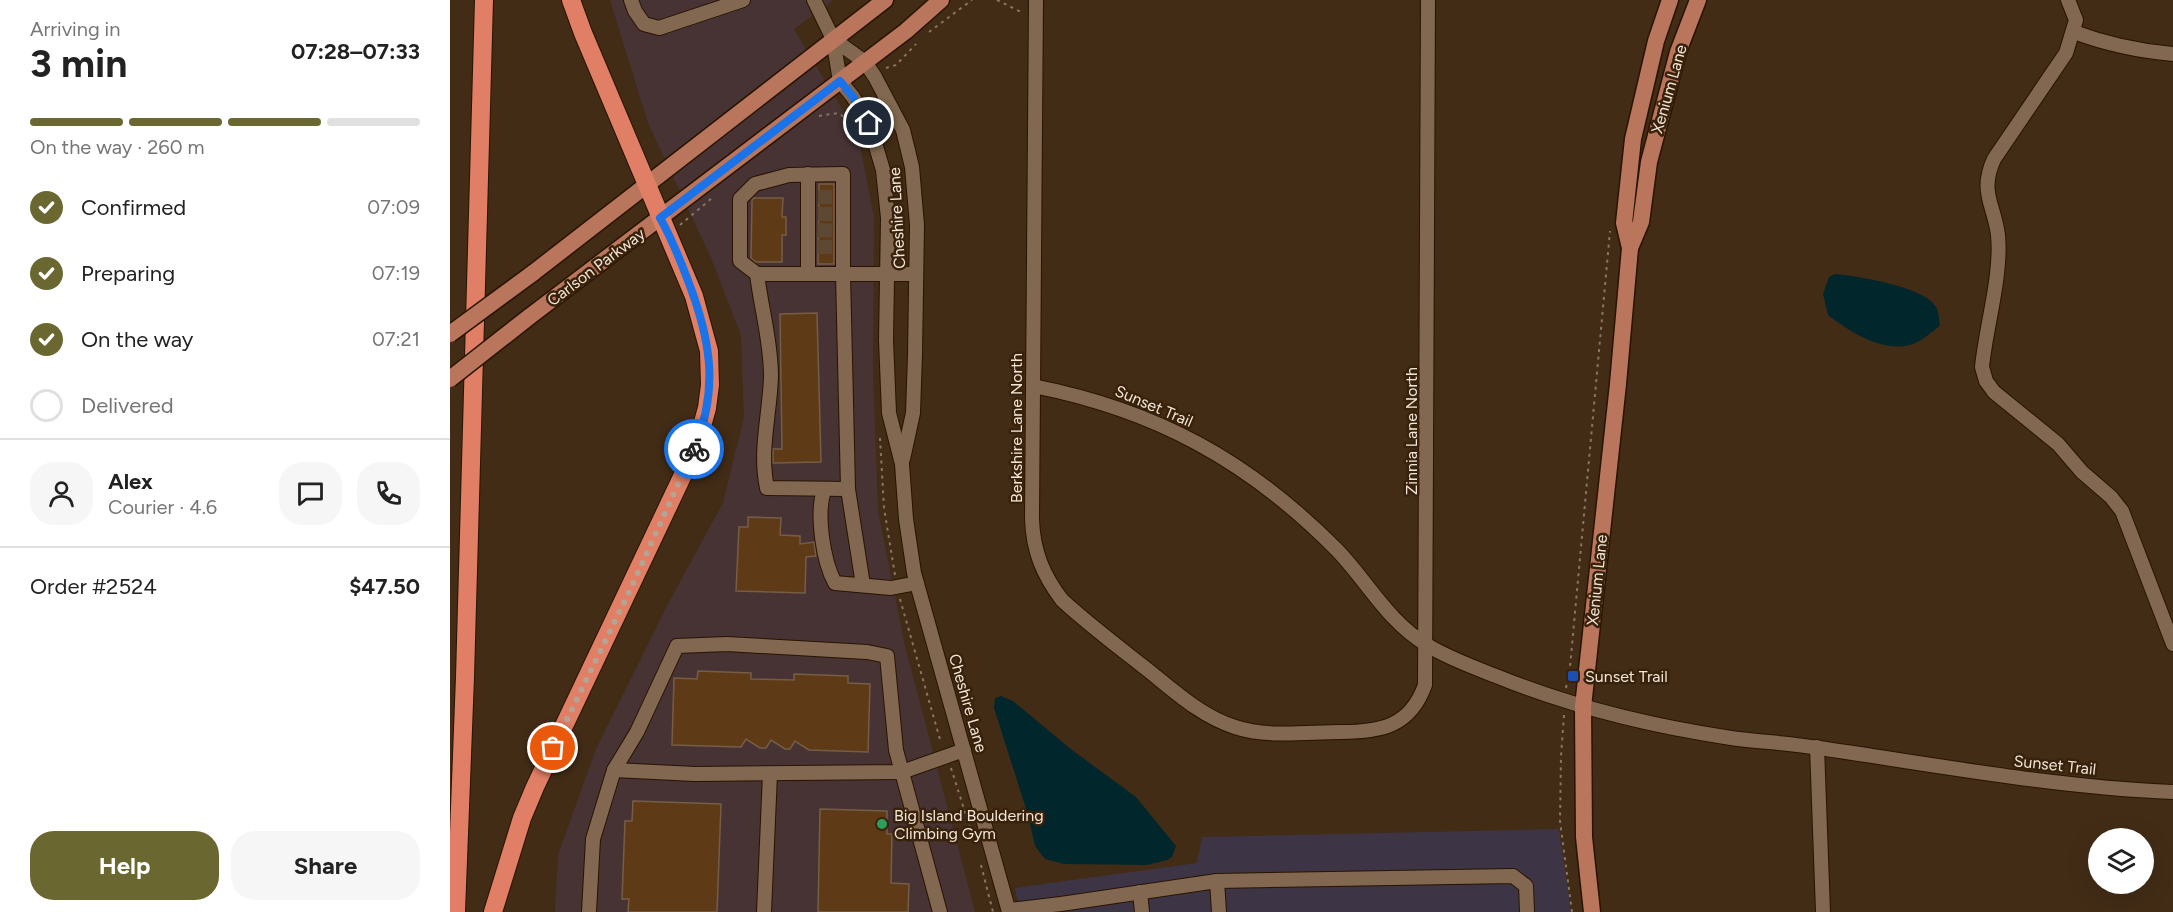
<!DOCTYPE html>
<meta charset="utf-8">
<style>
body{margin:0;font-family:Figtree,sans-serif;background:#f6f6f6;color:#222;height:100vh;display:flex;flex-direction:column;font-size:22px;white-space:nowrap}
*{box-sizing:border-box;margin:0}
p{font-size:20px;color:#767676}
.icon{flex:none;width:33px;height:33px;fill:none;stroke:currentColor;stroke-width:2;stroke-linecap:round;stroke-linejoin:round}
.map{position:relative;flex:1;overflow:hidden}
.drawer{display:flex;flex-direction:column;background:#fff;width:450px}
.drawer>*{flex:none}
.tools{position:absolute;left:1638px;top:828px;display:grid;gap:12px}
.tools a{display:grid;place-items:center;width:66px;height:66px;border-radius:50%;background:#fff;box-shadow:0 6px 24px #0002;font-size:30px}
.pin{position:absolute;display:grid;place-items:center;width:51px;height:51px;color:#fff;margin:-26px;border:3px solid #fff;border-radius:50%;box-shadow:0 2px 6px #0007}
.courier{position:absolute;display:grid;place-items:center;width:60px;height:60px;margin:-30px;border:4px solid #1a73e8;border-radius:50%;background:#fff;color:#222;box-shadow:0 2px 8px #0007}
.headline em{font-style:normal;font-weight:700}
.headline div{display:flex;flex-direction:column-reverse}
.headline{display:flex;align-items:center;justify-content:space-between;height:102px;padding:0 30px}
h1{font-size:39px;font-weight:700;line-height:45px}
.bar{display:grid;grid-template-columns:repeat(4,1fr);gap:9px 6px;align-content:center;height:72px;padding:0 30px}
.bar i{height:8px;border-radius:4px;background:#e0e0e0}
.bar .active{background:#6a6830}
.bar p{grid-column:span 4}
.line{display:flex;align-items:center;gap:15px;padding:0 30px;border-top:2px solid #e0e0e0}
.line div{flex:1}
.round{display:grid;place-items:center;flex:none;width:63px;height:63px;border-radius:24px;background:#f6f6f6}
ol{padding:0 30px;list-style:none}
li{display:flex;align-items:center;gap:18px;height:66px}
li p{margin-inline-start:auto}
li .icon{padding:6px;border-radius:50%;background:#6a6830;color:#fff;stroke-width:4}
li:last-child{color:#767676}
li i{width:33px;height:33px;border:3px solid #e0e0e0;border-radius:50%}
.action{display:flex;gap:12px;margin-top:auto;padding:12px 30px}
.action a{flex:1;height:69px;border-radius:24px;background:#6a6830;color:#fff;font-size:24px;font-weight:700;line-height:69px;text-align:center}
.action a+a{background:#f6f6f6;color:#222}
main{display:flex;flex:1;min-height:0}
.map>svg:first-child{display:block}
.commercial{fill:#3d3545}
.industrial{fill:#473334}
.water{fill:#01272d}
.building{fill:#5e3b16;stroke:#765d46;stroke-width:1.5}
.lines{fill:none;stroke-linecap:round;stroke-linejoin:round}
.minor-tunnel{stroke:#5d4833;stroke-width:14;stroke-dasharray:14 7;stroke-linecap:butt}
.minor-casing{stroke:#281400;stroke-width:16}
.major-casing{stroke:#281400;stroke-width:19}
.highway-casing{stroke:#281400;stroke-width:20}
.path{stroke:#887663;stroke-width:2;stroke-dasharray:3 4.5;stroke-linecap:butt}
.minor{stroke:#826850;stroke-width:14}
.major{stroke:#ba765d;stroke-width:16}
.highway{stroke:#e07f65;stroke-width:18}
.major-bridge-casing{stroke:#281400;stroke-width:19;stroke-linecap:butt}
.major-bridge{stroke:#ba765d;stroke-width:16}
.done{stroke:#b5a493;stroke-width:6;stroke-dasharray:0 10.8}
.route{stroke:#1a73e8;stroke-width:8}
.transit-dot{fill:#1a4fb4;stroke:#38220b;stroke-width:2}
.leisure-dot{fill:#2e9e5b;stroke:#38220b;stroke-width:2}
.labels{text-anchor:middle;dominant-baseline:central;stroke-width:5;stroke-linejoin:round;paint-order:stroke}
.street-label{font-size:16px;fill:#f3e5d7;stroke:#38220b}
.poi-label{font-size:16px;fill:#f3e5d7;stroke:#38220b;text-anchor:start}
</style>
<main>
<section class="drawer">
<div class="headline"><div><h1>3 min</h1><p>Arriving in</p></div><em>07:28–07:33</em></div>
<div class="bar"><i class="active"></i><i class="active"></i><i class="active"></i><i></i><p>On the way · 260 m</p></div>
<ol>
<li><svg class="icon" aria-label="check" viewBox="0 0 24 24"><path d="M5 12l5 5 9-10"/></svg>Confirmed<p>07:09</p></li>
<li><svg class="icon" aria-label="check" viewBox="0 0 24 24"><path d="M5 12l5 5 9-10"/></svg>Preparing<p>07:19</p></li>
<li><svg class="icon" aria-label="check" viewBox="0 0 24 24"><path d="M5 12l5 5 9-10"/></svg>On the way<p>07:21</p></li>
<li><i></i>Delivered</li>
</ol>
<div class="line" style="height:108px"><a class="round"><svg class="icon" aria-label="person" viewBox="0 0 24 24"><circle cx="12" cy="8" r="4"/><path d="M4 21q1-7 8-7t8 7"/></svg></a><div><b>Alex</b><p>Courier · 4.6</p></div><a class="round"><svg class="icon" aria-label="chat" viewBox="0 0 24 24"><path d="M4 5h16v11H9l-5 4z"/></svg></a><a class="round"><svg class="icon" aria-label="phone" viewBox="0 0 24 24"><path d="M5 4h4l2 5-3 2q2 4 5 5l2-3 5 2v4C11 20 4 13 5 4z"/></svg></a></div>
<div class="line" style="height:78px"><div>Order #2524</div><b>$47.50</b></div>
<div class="action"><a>Help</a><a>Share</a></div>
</section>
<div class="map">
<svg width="1723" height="912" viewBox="0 0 1723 912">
<rect width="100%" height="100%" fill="#422c16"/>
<polygon class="commercial" points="1109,829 1121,912 570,912 565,888 747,863 752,837"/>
<polygon class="industrial" points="160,0 384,0 344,29 408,136 424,217 423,372 428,511 455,646 525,912 105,912 108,855 146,749 218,604 273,503 294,417 291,335 262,260 198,123"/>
<g class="water">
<path d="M1385,274c22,2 91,13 101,33 3,5 3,13 4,19 -9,6 -18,15 -27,18 -29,10 -63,-12 -85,-29l-5,-21 6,-17z"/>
<polygon points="551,696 563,701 622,750 686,797 726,846 722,857 717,860 697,865 614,864 595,859 585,846 578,815 544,708 545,698"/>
</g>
<g class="building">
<polygon points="369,184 384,184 384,264 368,264"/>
<polygon points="304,198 333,198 332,217 336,217 336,235 332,235 332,262 306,262 301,258 302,200"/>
<polygon points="367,313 371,462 323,463 323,449 332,449 330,314"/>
<polygon points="298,517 331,518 330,535 350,536 350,544 364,542 366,556 356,557 355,593 286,591 289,527 298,527"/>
<polygon points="248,671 301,673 301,679 344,680 344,674 398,676 398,683 420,684 418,752 359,750 345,741 340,749 335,749 321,740 316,748 310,748 296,739 291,747 222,745 224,678 247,679"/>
<polygon points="183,801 271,804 267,912 178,912 179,899 172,899 175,821 182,821"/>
<polygon points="370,809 437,811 437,834 442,834 441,883 459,884 458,912 368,912"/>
</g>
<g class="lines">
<g class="minor-tunnel">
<polyline points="368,197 387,197"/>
<polyline points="368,214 387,214"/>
<polyline points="368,230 387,231"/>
<polyline points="368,247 387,247"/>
</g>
<defs>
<g id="minor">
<polyline points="181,0 185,11 194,24 209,28 293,0"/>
<polyline points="364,0 383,39 390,81 403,97 419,123 433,170 438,218 436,340 439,413 452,464 456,519 464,573 559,912"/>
<path d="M586,0l-4,519c1,32 11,56 30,81 26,24 54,45 82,67 28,22 56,49 91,60 33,11 72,5 106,5 39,0 69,-5 84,-47l3,-685"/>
<path d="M1618,0l8,20 -10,33 -72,106c-15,33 0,45 4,76 4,40 -12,91 -16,132l4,14 8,11 64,52 24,28 29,25 11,14 51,133"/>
<path d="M1624,32c32,12 65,19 99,22"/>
<polyline points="383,39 415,62 425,77 453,130 462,167 467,225 465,355 463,413 453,459"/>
<polyline points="358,174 358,273"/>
<path d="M307,274c4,34 14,67 14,102 -1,38 -12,74 -4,112l81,1 -5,-215v-100l-54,1 -34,9 -15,15v62l17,13h159"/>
<path d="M583,386c123,24 216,75 304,164 30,31 51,72 90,95 21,13 46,22 69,31 76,31 154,50 235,62 29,4 59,5 88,10 117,17 235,39 354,44"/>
<polyline points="398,489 413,585"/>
<path d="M374,490c-8,24 -1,71 11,93l56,5 26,-5"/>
<polyline points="1367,747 1373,912"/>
<polyline points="164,770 245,774 452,772 514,750"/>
<polyline points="767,881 769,912"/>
<polyline points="690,892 692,912"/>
<polyline points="559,910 611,904 767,881 1063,876 1076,886 1077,912"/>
<polyline points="139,912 143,839 164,770 187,732 227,646 277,644 417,652 437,656 446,750 490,912"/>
<polyline points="314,912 320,774"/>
</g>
<g id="major">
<polyline points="1180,248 1191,222 1199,162 1228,52 1248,0"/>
<polyline points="83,273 435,0"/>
<polyline points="79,317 456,31 491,0"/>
<polyline points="1142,912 1134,837 1133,707 1168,384 1180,248 1174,223 1183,139 1206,41 1220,0"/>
</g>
<g id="highway">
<polyline points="6,912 15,677 34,0"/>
<polyline points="43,912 72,818 85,787 240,460 249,437 257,408 260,385 259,351 244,296 133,33 121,0"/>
</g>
</defs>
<use href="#minor" class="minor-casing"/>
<use href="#major" class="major-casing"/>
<use href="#highway" class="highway-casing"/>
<g class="path">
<polyline points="547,0 571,12"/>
<polyline points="479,32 522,0"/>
<polyline points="436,68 446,65 466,44"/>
<polyline points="369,116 388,113 402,122"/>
<polyline points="230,225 262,198"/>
<polyline points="430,438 434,508 445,575"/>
<polyline points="450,599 491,743"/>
<polyline points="1116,688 1120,667 1160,231"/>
<polyline points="1114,715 1111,756 1110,821 1122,912"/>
<polyline points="501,768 520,828"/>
<polyline points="531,865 543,912"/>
</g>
<use href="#minor" class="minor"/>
<use href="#major" class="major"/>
<use href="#highway" class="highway"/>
<defs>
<g id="major-bridge">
<polyline points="0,334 83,273"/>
<polyline points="0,379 79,317"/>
</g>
</defs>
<use href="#major-bridge" class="major-bridge-casing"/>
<use href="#major-bridge" class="major-bridge"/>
</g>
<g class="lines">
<polyline class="done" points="103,748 182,586 244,449"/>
<path class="route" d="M244,449c26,-61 16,-112 -7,-171 -8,-21 -16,-41 -27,-60l180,-137 13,16 16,26"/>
</g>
<rect class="transit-dot" x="1117" y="670" width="12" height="12" rx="3"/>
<circle class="leisure-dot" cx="432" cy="824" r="6"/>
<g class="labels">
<g class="street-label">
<text transform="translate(1219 89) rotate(-74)">Xenium Lane</text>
<text transform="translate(447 218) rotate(-93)">Cheshire Lane</text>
<text transform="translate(146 267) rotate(-37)">Carlson Parkway</text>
<text transform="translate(704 406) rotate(23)">Sunset Trail</text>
<text transform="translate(566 428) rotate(-90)">Berkshire Lane North</text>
<text transform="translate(961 431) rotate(-90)">Zinnia Lane North</text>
<text transform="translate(1147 580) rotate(-84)">Xenium Lane</text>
<text transform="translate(518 703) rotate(74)">Cheshire Lane</text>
<text transform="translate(1605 765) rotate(6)">Sunset Trail</text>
</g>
<g class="poi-label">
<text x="1135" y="676">Sunset Trail</text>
<text x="444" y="815">Big Island Bouldering<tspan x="444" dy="18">Climbing Gym</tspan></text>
</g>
</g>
</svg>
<div class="tools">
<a><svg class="icon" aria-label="layers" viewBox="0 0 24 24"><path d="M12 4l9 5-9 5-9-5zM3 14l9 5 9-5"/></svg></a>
</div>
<div class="pin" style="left:103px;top:748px;background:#ea580c"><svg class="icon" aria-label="bag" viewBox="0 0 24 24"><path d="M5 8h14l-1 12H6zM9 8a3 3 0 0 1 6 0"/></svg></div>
<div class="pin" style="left:419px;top:123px;background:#1f2937"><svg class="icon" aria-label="home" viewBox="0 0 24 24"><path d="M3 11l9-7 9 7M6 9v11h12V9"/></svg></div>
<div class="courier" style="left:244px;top:449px"><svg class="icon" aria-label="bike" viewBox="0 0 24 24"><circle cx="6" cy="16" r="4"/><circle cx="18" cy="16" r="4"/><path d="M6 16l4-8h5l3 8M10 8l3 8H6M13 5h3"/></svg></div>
</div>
</main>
